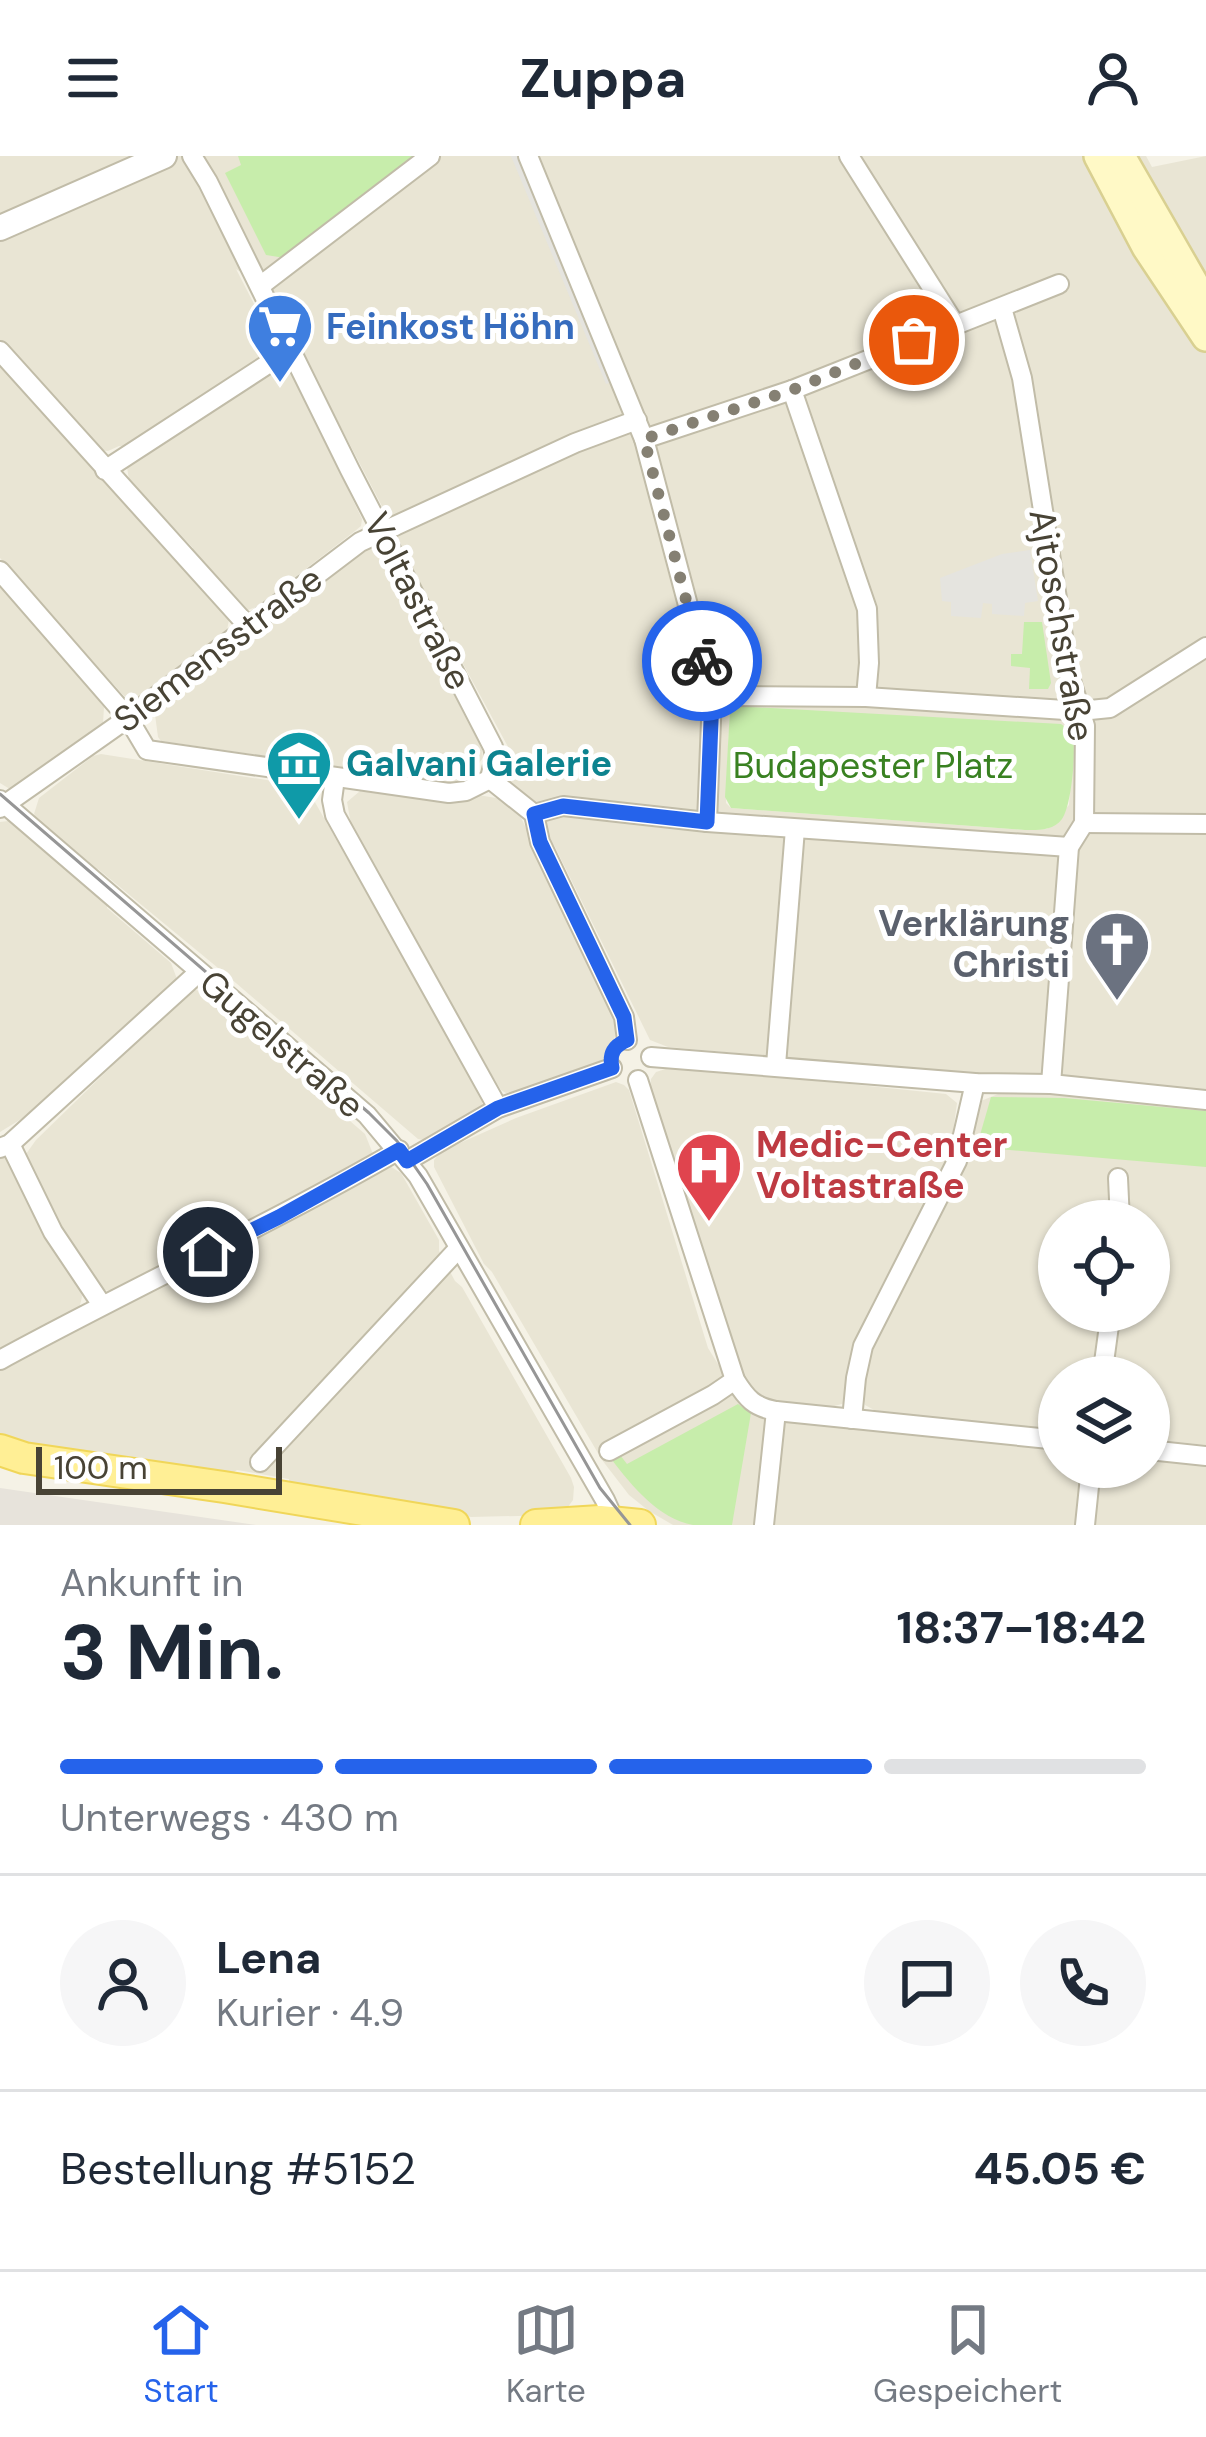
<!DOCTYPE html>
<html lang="de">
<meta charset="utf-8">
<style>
body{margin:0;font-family:"DM Sans",sans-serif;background:#f6f6f7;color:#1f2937;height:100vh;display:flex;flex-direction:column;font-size:45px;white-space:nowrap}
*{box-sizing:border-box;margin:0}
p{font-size:39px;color:#747a83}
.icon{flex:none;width:66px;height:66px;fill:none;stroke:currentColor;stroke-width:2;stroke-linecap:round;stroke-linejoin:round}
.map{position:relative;height:1369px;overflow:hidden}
.drawer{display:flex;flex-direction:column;background:#fff;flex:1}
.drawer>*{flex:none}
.fabs{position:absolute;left:1038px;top:1044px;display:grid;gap:24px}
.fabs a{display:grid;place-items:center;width:132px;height:132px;border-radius:50%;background:#fff;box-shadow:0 3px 9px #0004;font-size:60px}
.scale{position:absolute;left:36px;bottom:30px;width:246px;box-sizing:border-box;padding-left:12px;border:6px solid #484335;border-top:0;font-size:33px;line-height:42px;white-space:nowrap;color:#484335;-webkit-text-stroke:9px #fff;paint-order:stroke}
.pin{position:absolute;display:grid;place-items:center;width:102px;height:102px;color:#fff;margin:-51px;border:6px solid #fff;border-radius:50%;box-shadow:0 3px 12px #0007}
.courier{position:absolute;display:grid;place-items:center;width:120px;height:120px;margin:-60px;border:9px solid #2563eb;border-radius:50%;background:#fff;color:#222;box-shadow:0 3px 15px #0007}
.summary em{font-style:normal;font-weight:700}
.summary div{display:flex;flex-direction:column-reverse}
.summary{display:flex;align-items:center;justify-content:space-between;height:204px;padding:0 60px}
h1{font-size:78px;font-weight:700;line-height:90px}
.bar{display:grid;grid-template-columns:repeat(4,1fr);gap:18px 12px;align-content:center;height:144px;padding:0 60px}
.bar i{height:15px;border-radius:9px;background:#e0e1e3}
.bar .on{background:#2563eb}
.bar p{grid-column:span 4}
.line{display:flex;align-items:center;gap:30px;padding:0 60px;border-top:3px solid #e0e1e3}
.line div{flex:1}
.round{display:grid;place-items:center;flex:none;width:126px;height:126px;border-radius:63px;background:#f6f6f7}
header{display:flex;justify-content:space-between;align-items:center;height:156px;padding:0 60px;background:#fff;font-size:54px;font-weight:700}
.dock{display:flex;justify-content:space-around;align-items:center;height:168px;border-top:3px solid #e0e1e3;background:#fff;font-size:33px;color:#747a83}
.dock a{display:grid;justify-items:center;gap:6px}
.dock .on{color:#2563eb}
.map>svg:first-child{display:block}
.residential{fill:#e9e5d4;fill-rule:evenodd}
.industrial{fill:#e7e3db}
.green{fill:#c7edab}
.parking{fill:#e5e4df}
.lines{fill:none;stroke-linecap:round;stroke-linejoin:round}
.minor-casing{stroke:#c1bca8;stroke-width:22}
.tertiary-casing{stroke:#c1bca8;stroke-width:28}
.secondary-casing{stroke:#d9d091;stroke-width:32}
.primary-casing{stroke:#f0d659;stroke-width:34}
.minor{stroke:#fff;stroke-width:18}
.tertiary{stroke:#fff;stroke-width:24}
.secondary{stroke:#fff9c6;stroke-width:27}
.primary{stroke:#ffef95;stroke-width:30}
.tram{stroke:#969696;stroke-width:3}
.done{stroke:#858073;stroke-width:12;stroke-dasharray:0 21.6}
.route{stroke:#2563eb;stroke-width:15}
.labels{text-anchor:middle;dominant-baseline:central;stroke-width:10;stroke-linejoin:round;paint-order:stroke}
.shop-label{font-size:36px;font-weight:bold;fill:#366cbe;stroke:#fff;text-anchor:start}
.street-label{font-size:36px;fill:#484335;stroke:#fff}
.culture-label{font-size:36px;font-weight:bold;fill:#0d838f;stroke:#fff;text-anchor:start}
.park-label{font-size:36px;fill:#398121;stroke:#fff}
.worship-label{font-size:36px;font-weight:bold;fill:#5b616d;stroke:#fff;text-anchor:end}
.health-label{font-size:36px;font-weight:bold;fill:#be3a42;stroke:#fff;text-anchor:start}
</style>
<header><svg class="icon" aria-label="menu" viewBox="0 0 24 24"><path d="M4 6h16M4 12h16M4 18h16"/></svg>Zuppa<svg class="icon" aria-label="person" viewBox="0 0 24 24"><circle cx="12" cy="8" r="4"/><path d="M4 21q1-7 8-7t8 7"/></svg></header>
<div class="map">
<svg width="1206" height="1369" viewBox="0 0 1206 1369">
<rect width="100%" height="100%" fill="#f5f2e6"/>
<g class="residential">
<polygon points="0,0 144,0 0,65"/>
<path d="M153,0h993l6,11 54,-11v127l-51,-39 9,56 42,53v741l-538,-47 -18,-7 -95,-193 -45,-63 3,-28 -110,-203 -17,-39 -116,-223 -34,-22 35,68 26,36 48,97 -3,7 20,42 -1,7 -6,5 -99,76 -8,3 -28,-31 -4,2 -27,-28 4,-5 -64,-68 -2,-13 6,-8 -8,-12 -6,-1 -11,5 -10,-1 -7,-4 -91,-104v-104zM730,553l336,17 7,16 -4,63 -22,24 -22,1 -294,-22 -5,-5v-13z"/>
<polygon points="0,206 145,370 151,369 229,464 227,474 136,543 125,541 0,402"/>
<polygon points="370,388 379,393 482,593 483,602 465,625 460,628 161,585 158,581 154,551"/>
<polygon points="0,428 104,551 103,567 13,635 0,627"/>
<polygon points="101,598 304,630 308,634 475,927 483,942 482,950 430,985 418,983 229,821 98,713 91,712 41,671 34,658 39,642 93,600"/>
<polygon points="360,635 441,646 478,639 502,643 516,651 616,863 615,880 607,899 600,906 511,940 501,934 469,882 351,668 347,646"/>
<polygon points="8,665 107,746 107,752 171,807 177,823 44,949 0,976 0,666"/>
<polygon points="191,833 200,835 365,978 373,998 346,1018 117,1136 104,1134 95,1129 56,1063 26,998 36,984"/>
<polygon points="675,910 946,938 957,947 950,998 866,1160 857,1183 845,1247 828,1252 768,1245 747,1235 650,937 651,923 656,916"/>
<polygon points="616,926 624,929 629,934 708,1192 743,1248 1059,1291 1059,1311 1149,1311 1149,1301 1206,1308 1206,1369 673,1369 649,1355 629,1339 602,1304 492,1116 484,1108 434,1011 434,1004 442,995 516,962"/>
<path d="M1044,937l162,17v335l-57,-6v-62h-90v53l-183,-19 -11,-6 -2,-11 8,-50 94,-183 16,-60 17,-7zM1059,1065h90v90h-90z"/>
<polygon points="2,999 6,1000 47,1082 81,1134 82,1141 79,1153 0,1198 0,1000"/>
<polygon points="388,1009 401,1017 439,1084 439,1095 455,1125 462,1131 571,1322 574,1331 573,1344 565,1355 557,1359 471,1361 294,1334 289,1328 289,1323 266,1319 237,1314 231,1318 0,1284 0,1213"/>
</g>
<polygon class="industrial" points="0,1332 256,1369 0,1369"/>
<g class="green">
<polygon points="238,0 419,0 285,102 266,99 225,17 241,9"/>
<polygon points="1024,466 1042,466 1051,527 1048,533 1029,533 1030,512 1011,510 1011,498 1022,498"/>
<path d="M733,550l328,18c8,6 10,5 12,15 3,15 -2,68 -11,80 -9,12 -23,11 -37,11l-294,-22 -6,-11 5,-88z"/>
<polygon points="991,941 1064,942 1206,955 1206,1011 987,992 978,986"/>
<path d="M738,1248l13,9 -19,112c-12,0 -27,0 -39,0 -34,-6 -61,-39 -81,-65l8,-5 7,9z"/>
</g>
<g class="parking">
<polygon points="511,0 521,0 615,225 606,228"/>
<polygon points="1030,394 1038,445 1025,447 1024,460 992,458 992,448 983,447 981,462 951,460 951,446 942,445 940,422 1002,398"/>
</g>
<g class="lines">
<defs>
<g id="minor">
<polyline points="192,0 208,26 350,314 493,591 495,600 490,623 534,658 540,686 624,861 627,884"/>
<polyline points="528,0 644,283 712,540 707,666"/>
<polyline points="849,0 955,168"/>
<polyline points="260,130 430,0"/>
<polyline points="1002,152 1022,222 1069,518 1085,570 1084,667 1069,691 1051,928"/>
<polyline points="0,195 247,469"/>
<polyline points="792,234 867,453 869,507 866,541"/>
<polyline points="644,283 792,234 1059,128"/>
<polyline points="105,314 291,193"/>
<polyline points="0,415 128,562 147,594 449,637 466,635 490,623"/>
<polyline points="712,540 866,541 1080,555 1110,552 1206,491"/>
<polyline points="335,622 332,644 335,659 498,952"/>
<polyline points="0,644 367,959 418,1020 605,1344 615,1366 613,1369"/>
<polyline points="0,652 128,562 360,386 575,287 637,264"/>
<polyline points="534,658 563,650 707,666 1069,691"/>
<polyline points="1084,667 1206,668"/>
<polyline points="651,901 975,927 1051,928 1206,944"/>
<polyline points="776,909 795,673"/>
<path d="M638,924l97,300c12,19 19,27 41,31l-12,114"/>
<polyline points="10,988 53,1076 102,1149"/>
<polyline points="0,992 10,988 199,816"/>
<polyline points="407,1005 498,952 612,912"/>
<polyline points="1118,1022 1120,1065"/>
<path d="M0,1204c132,-72 269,-135 399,-210"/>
<polyline points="1102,1221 1111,1155"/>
<polyline points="776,1255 1059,1284"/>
<polyline points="852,1263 856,1222 863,1190 957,1005 975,927"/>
<polyline points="1149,1294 1206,1300"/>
<polyline points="609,1295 713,1239 735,1224"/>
<polyline points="260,1306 459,1092"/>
<polyline points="1085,1369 1091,1311"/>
</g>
<polyline id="tertiary" points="0,72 164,0"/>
<g id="secondary">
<polyline points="1098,0 1146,91 1206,181"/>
<polyline points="1121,0 1206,148"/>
</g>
<g id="primary">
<polyline points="0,1294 24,1302 224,1331 454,1369"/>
<polyline points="536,1369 600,1365 640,1369"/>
</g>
</defs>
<use href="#minor" class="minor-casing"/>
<use href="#tertiary" class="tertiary-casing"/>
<use href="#secondary" class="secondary-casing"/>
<use href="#primary" class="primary-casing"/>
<use href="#minor" class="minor"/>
<use href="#tertiary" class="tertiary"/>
<use href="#secondary" class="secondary"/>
<use href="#primary" class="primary"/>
<polyline class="tram" points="0,638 369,957 397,985 427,1028 600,1332 630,1369"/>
</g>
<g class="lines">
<polyline class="done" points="702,505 644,283 792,234 914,184"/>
<path class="route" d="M208,1096l71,-35 120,-67 8,11 91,-53 114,-40c-3,-15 2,-22 15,-28l-3,-23 -84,-175 -6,-28 29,-8 144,16 5,-126 -10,-35"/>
</g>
<defs>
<symbol id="supermarket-pin" viewBox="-11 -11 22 30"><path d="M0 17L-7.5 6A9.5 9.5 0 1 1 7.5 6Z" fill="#3f7fe0" stroke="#fff"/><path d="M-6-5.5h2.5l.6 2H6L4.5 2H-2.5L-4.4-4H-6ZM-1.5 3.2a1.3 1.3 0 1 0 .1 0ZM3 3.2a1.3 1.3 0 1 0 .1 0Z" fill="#fff"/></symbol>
<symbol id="museum-pin" viewBox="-11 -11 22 30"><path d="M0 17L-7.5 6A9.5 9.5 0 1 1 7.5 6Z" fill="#0f9aa8" stroke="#fff"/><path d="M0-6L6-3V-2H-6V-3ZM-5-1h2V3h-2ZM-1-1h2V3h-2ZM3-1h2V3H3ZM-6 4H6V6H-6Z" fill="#fff"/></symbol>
<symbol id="church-pin" viewBox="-11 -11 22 30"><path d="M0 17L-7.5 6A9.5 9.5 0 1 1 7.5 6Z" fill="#6b7280" stroke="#fff"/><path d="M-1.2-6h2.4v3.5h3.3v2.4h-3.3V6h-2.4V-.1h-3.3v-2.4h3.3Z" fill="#fff"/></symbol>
<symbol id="hospital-pin" viewBox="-11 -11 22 30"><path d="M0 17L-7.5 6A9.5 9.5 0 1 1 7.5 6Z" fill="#e0444e" stroke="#fff"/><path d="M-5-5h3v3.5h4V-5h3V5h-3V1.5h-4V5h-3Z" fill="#fff"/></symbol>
</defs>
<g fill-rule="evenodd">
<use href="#supermarket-pin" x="242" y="132" width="76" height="104"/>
<use href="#museum-pin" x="261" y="569" width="76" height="104"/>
<use href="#church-pin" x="1079" y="750" width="76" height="104"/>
<use href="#hospital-pin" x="671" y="971" width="76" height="104"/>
</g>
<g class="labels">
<g class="shop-label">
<text x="326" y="170">Feinkost Höhn</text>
</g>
<g class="street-label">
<text transform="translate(418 445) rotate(63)">Voltastraße</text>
<text transform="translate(1062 469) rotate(80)">Ajtoschstraße</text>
<text transform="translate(218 493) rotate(-37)">Siemensstraße</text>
<text transform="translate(282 888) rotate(41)">Gugelstraße</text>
</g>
<g class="culture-label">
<text x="346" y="607">Galvani Galerie</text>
</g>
<g class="park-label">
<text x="873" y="609">Budapester Platz</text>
</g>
<g class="worship-label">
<text x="1070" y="767">Verklärung<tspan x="1070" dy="41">Christi</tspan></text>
</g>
<g class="health-label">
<text x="756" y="988">Medic-Center<tspan x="756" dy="41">Voltastraße</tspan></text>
</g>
</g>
</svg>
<div class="fabs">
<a><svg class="icon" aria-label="locate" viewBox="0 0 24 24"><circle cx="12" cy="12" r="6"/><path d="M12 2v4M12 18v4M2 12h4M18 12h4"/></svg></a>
<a><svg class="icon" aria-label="layers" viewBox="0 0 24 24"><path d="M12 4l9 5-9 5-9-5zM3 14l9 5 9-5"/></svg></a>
</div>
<div class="scale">100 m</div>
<div class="pin" style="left:914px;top:184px;background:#ea580c"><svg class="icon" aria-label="bag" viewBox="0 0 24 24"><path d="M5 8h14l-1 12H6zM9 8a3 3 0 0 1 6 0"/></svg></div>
<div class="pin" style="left:208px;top:1096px;background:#1f2937"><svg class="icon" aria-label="home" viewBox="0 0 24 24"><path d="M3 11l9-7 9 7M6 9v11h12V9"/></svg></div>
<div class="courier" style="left:702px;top:505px"><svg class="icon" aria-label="bike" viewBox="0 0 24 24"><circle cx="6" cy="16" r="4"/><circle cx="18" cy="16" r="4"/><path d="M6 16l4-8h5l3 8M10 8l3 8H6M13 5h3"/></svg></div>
</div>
<section class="drawer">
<div class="summary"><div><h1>3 Min.</h1><p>Ankunft in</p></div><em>18:37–18:42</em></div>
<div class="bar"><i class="on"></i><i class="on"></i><i class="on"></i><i></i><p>Unterwegs · 430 m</p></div>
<div class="line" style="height:216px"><a class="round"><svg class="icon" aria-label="person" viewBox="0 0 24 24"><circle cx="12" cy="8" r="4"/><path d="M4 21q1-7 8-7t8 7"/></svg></a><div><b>Lena</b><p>Kurier · 4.9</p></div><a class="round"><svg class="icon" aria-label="chat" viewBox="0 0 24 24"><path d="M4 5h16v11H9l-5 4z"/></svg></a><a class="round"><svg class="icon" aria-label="phone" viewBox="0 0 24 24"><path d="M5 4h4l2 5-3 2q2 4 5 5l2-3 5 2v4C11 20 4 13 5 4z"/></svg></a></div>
<div class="line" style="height:156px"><div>Bestellung #5152</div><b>45.05 €</b></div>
</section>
<nav class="dock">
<a class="on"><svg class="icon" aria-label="home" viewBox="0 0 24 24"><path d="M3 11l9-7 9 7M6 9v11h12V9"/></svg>Start</a>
<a><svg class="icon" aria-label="map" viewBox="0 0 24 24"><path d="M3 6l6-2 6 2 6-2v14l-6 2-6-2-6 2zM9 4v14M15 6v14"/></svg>Karte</a>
<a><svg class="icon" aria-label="saved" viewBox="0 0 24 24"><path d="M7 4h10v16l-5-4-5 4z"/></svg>Gespeichert</a>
</nav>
